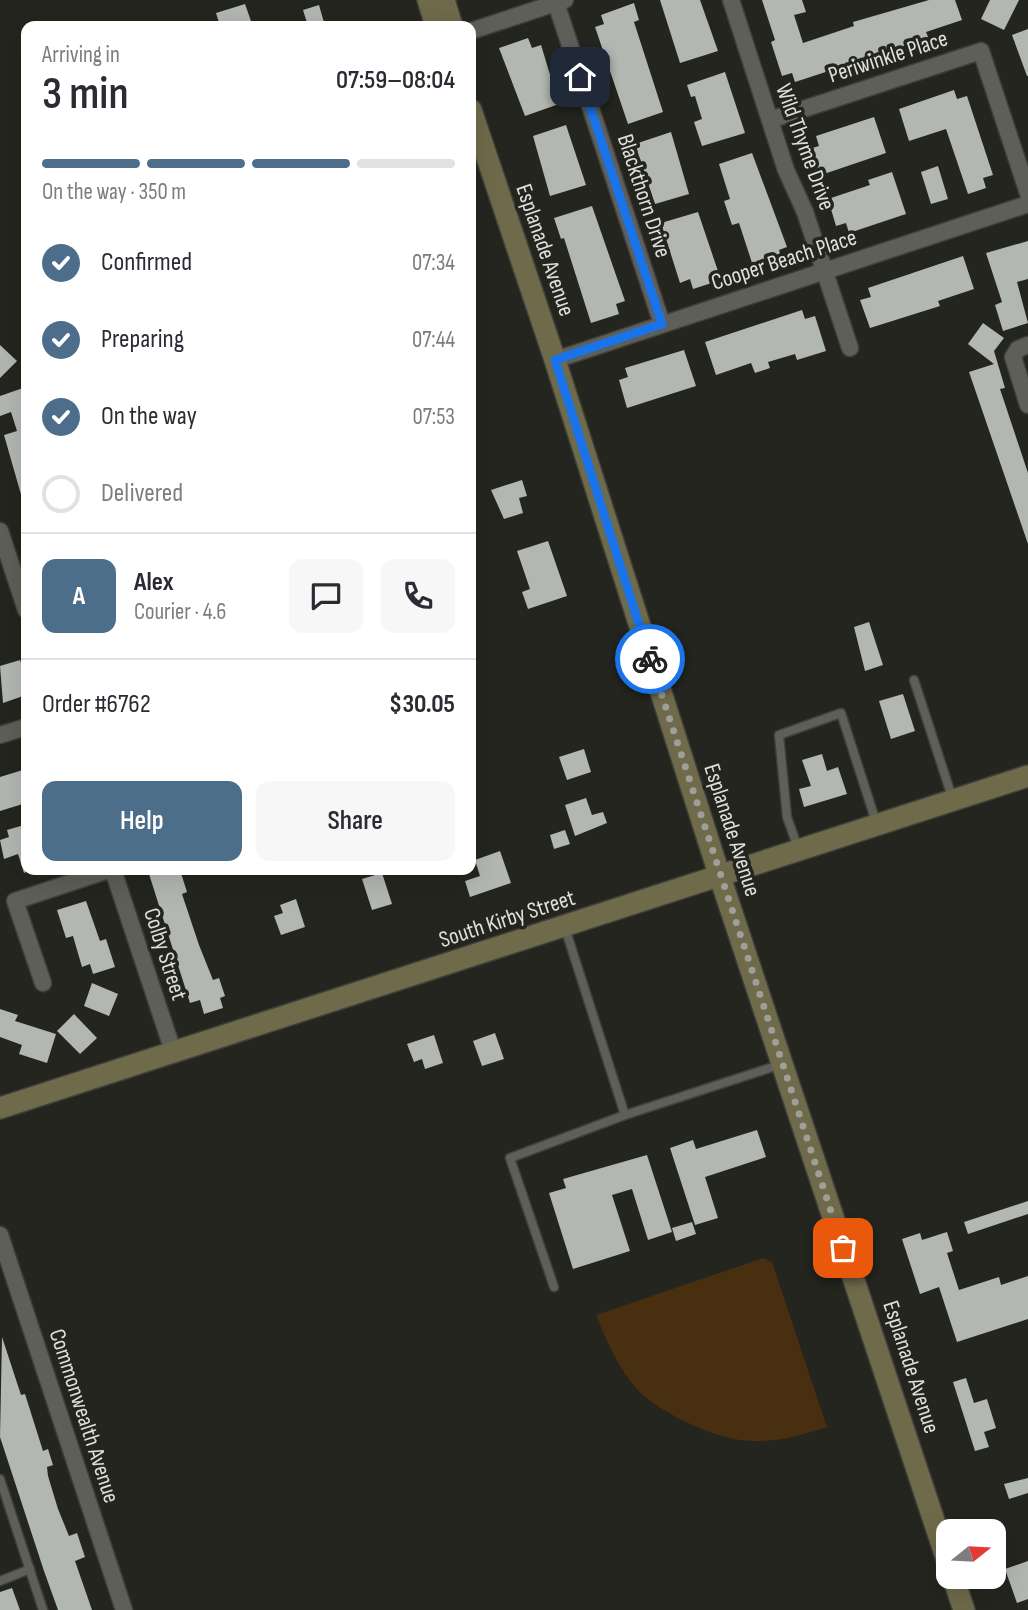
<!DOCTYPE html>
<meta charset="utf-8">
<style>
body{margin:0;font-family:"Sofia Sans Condensed",sans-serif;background:#f7f7f7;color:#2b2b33;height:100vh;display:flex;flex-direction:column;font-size:26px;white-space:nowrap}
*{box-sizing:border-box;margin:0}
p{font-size:23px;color:#7c7c81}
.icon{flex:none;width:38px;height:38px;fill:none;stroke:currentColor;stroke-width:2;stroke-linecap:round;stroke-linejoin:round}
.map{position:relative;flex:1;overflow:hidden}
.drawer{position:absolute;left:21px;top:21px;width:455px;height:854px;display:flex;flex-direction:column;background:#fff;border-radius:14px;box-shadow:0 7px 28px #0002}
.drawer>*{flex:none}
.needle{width:46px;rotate:72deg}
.controls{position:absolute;left:936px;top:1519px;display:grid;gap:14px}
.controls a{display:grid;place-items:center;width:70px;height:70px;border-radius:14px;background:#fff;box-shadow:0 7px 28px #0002;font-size:35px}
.pin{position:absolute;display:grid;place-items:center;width:60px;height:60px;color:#fff;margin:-30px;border-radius:14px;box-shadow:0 4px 10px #0006}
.courier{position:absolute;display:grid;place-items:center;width:70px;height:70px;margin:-35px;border:5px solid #1a73e8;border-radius:50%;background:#fff;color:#222;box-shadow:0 2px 9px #0007}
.headline em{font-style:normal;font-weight:600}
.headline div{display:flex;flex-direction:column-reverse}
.headline{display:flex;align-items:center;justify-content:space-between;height:119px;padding:0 21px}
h1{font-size:46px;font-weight:600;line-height:52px}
.bar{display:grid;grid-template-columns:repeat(4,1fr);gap:10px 7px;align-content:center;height:84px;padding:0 21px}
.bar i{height:9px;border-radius:5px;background:#e1e1e2}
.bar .selected{background:#4c6e8b}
.bar p{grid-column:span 4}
.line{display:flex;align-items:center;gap:18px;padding:0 21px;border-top:2px solid #e1e1e2}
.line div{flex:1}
.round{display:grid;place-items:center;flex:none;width:74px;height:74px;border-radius:14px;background:#f7f7f7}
ol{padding:0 21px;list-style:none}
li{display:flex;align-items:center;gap:21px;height:77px}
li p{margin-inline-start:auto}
li .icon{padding:7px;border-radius:50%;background:#4c6e8b;color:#fff;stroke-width:4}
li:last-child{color:#7c7c81}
li i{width:38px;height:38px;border:4px solid #e1e1e2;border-radius:50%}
.action{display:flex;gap:14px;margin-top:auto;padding:14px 21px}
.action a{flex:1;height:80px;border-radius:14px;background:#4c6e8b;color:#fff;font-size:28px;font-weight:600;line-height:80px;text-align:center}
.action a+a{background:#f7f7f7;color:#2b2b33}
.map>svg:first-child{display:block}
.green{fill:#472f10}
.building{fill:#b2b8b1}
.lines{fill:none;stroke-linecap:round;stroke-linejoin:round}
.lane-casing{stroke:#3f403b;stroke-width:11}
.street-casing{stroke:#3f403b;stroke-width:19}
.secondary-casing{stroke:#3f403b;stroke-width:24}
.lane{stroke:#5d5f58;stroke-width:8}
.street{stroke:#5d5f58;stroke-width:16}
.secondary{stroke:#6f6a4a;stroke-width:21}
.done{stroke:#9d9f9a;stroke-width:7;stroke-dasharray:0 12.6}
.route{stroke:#1a73e8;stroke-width:9}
.labels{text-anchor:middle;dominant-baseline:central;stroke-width:7;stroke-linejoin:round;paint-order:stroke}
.street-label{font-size:23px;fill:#dfe0dc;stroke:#23251e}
</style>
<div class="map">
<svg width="1028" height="1610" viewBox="0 0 1028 1610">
<rect width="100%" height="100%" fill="#23251e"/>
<path class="green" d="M763,1258l9,4 55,165c-58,19 -89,21 -145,-7 -14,-7 -33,-18 -44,-30 -20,-21 -31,-49 -42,-75z"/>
<g class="building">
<polygon points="660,0 700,0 718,51 680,63"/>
<polygon points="762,0 802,0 806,12 794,15 803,43 854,26 853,22 929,0 955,0 962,20 926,32 928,37 890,51 795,82 792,73 782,76 771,42 775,40"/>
<polygon points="990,0 1019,0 1004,30 981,19"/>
<polygon points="634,3 639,20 634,22 663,112 628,124 595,27 604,24 601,15"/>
<polygon points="245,4 251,21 220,26 216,13"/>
<polygon points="319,5 325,26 308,26 303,10"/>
<polygon points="1028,29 1028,76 1027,76 1012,35"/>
<polygon points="528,38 532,48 541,45 559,104 525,116 499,48"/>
<polygon points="725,72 745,133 702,146 694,122 702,119 695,96 691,97 687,85"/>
<polygon points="954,90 957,99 967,96 993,175 983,178 986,188 968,194 946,129 909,141 899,109"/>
<polygon points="874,117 886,153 818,176 809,149 819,146 816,136"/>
<polygon points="566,125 586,185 550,196 533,136"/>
<polygon points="671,132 689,194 655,204 635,144"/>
<polygon points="752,153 787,247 779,250 782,260 754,269 739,223 732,225 724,201 730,199 719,164"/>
<polygon points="938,166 948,199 931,204 921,172"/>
<polygon points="892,172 906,214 849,233 846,223 836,226 828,199 870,185 868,180"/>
<polygon points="592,206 625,301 616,304 619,314 591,323 564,238 561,239 554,218"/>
<polygon points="698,212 721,280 693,289 690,279 680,283 661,223"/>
<polygon points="1028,241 1028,279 1017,282 1028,323 1003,331 995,305 1002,302 986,253"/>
<polygon points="963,256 974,289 938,301 940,306 870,328 860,300 871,297 868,288"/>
<polygon points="802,310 805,319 815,316 826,351 797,360 795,354 768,362 770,368 755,373 751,363 716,375 705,342"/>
<polygon points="983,323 1004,338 994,351 1005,388 1000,389 1028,473 1028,544 969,372 994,364 968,344"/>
<polygon points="0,345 17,361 0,378"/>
<polygon points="684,350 696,386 627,408 619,380 628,377 625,368"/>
<polygon points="26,387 26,504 24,505 4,435 17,431 11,412 0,416 0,396"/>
<polygon points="522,480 527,496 519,498 523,513 504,519 491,490"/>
<polygon points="548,541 567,596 528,609 522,592 530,589 517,551"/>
<polygon points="869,622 883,665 865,671 854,627"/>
<polygon points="20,660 26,678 26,695 3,703 0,666"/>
<polygon points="903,694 915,731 891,739 879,701"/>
<polygon points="584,749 591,772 567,780 559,757"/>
<polygon points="822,754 827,771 838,767 847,794 804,807 799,789 811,786 802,760"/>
<polygon points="26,769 26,803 0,811 0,777"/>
<polygon points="586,798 592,815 603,812 607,823 575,836 565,805"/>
<polygon points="24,825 26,872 24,873 18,854 4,859 0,840 9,837 7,830"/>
<polygon points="565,830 570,844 554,849 550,835"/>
<polygon points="500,851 511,883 470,897 465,881 480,876 475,860"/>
<polygon points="161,870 180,870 187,892 182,894 199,945 213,980 219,978 225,996 220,998 223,1008 204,1014 200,1000 190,1003 149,874"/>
<polygon points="382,873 392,904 372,910 362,879"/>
<polygon points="296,899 305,927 281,935 274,916 283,913 280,905"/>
<polygon points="86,901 100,941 106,939 115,967 93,974 90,964 82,967 73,936 66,938 57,910"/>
<polygon points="92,983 118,994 109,1016 84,1006"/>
<polygon points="0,1009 18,1015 15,1021 56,1034 47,1063 19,1054 22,1045 0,1037"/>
<polygon points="74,1014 97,1038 80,1054 57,1031"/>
<polygon points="495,1033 504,1059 482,1066 473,1041"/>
<polygon points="434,1035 443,1063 425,1069 422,1059 414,1062 407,1044"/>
<polygon points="757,1130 766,1157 705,1177 718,1218 695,1225 670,1148 693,1140 696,1149"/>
<polygon points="647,1155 672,1232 648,1240 632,1189 612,1195 630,1251 573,1269 549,1193 566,1188 563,1179"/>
<polygon points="1028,1201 1028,1214 968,1234 964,1222"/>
<polygon points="692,1222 696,1234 676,1241 672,1228"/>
<polygon points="947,1232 953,1251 947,1253 959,1290 999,1277 1001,1285 1028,1276 1028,1319 957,1342 939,1287 920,1294 902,1239 920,1233 922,1240"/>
<polygon points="2,1337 21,1395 25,1394 43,1451 48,1449 53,1465 47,1467 48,1476 58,1509 69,1536 77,1533 85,1557 75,1561 92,1610 58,1610 44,1571 0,1437"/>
<polygon points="966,1378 974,1403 987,1399 996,1428 984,1432 989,1447 975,1451 953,1382"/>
<polygon points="1028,1478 1028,1493 1009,1499 1004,1484"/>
<polygon points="1028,1561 1028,1599 1017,1603 1005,1569"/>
<polygon points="12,1588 20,1610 0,1610 0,1592"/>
</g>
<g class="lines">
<defs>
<g id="lane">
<polyline points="914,680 953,800"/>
<polyline points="798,848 787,817 779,735 841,713 877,825"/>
<polyline points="565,928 625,1115 782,1064"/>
<polyline points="554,1287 510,1158 625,1115"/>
<polyline points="0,1479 43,1610"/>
<polyline points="0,1581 30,1569"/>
</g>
<g id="street">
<polyline points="731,0 786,170 805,212 850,348"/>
<polyline points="556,3 662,324"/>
<polyline points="471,31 565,0"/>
<polyline points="770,120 981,51 1028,193"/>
<polyline points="1028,345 1018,349 1013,357 1028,405"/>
<polyline points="555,360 1028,204"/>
<polyline points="0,531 26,610"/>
<polyline points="0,735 26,727"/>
<polyline points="113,870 174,1054"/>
<polyline points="43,983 15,901 109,870"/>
<polyline points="0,1235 124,1610"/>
</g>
<g id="secondary">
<polyline points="428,0 436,26"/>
<polyline points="444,0 452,26"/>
<polyline points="471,110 555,360 720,877 948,1563"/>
<polyline points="0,1108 1028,776"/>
<polyline points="953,1577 964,1610"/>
</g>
</defs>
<use href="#lane" class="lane-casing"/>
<use href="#street" class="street-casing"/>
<use href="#secondary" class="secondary-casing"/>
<use href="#lane" class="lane"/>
<use href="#street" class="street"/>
<use href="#secondary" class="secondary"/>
</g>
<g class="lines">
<polyline class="done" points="650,659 843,1248"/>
<polyline class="route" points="580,77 662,324 555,360 650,659"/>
</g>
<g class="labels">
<g class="street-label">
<text transform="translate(888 57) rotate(-18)">Periwinkle Place</text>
<text transform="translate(805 147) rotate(70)">Wild Thyme Drive</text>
<text transform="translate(644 196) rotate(72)">Blackthorn Drive</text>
<text transform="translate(545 250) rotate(71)">Esplanade Avenue</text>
<text transform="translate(784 260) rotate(-18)">Cooper Beach Place</text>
<text transform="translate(732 830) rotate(72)">Esplanade Avenue</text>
<text transform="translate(507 919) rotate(-18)">South Kirby Street</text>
<text transform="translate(165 954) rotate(72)">Colby Street</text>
<text transform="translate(911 1367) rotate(72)">Esplanade Avenue</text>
<text transform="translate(84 1416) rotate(72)">Commonwealth Avenue</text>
</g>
</g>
</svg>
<div class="controls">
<a><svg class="needle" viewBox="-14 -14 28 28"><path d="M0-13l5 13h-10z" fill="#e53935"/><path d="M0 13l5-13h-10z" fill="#7c7c81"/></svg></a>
</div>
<div class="pin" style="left:843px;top:1248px;background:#ea580c"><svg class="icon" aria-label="bag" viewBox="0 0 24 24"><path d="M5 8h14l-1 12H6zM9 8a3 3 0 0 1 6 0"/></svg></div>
<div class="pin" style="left:580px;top:77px;background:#1f2937"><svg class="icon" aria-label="home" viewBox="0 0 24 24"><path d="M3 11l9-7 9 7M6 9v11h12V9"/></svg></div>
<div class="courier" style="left:650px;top:659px"><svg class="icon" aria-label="bike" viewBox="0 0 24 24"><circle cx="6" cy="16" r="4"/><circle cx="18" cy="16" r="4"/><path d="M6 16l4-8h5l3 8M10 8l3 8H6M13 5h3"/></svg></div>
<section class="drawer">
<div class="headline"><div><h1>3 min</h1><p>Arriving in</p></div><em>07:59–08:04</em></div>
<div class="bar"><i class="selected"></i><i class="selected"></i><i class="selected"></i><i></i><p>On the way · 350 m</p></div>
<ol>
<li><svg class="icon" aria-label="check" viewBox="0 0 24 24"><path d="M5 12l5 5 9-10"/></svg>Confirmed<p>07:34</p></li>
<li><svg class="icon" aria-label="check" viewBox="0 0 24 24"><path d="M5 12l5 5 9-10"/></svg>Preparing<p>07:44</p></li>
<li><svg class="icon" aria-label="check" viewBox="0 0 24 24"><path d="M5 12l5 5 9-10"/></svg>On the way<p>07:53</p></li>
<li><i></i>Delivered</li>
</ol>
<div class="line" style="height:126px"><b class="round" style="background:#4c6e8b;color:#fff">A</b><div><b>Alex</b><p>Courier · 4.6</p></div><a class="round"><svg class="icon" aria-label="chat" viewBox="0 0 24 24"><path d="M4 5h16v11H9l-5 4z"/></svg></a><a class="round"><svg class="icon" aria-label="phone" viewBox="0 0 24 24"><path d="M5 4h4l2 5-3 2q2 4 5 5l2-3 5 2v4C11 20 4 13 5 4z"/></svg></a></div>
<div class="line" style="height:91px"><div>Order #6762</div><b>$30.05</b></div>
<div class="action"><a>Help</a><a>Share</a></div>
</section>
</div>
